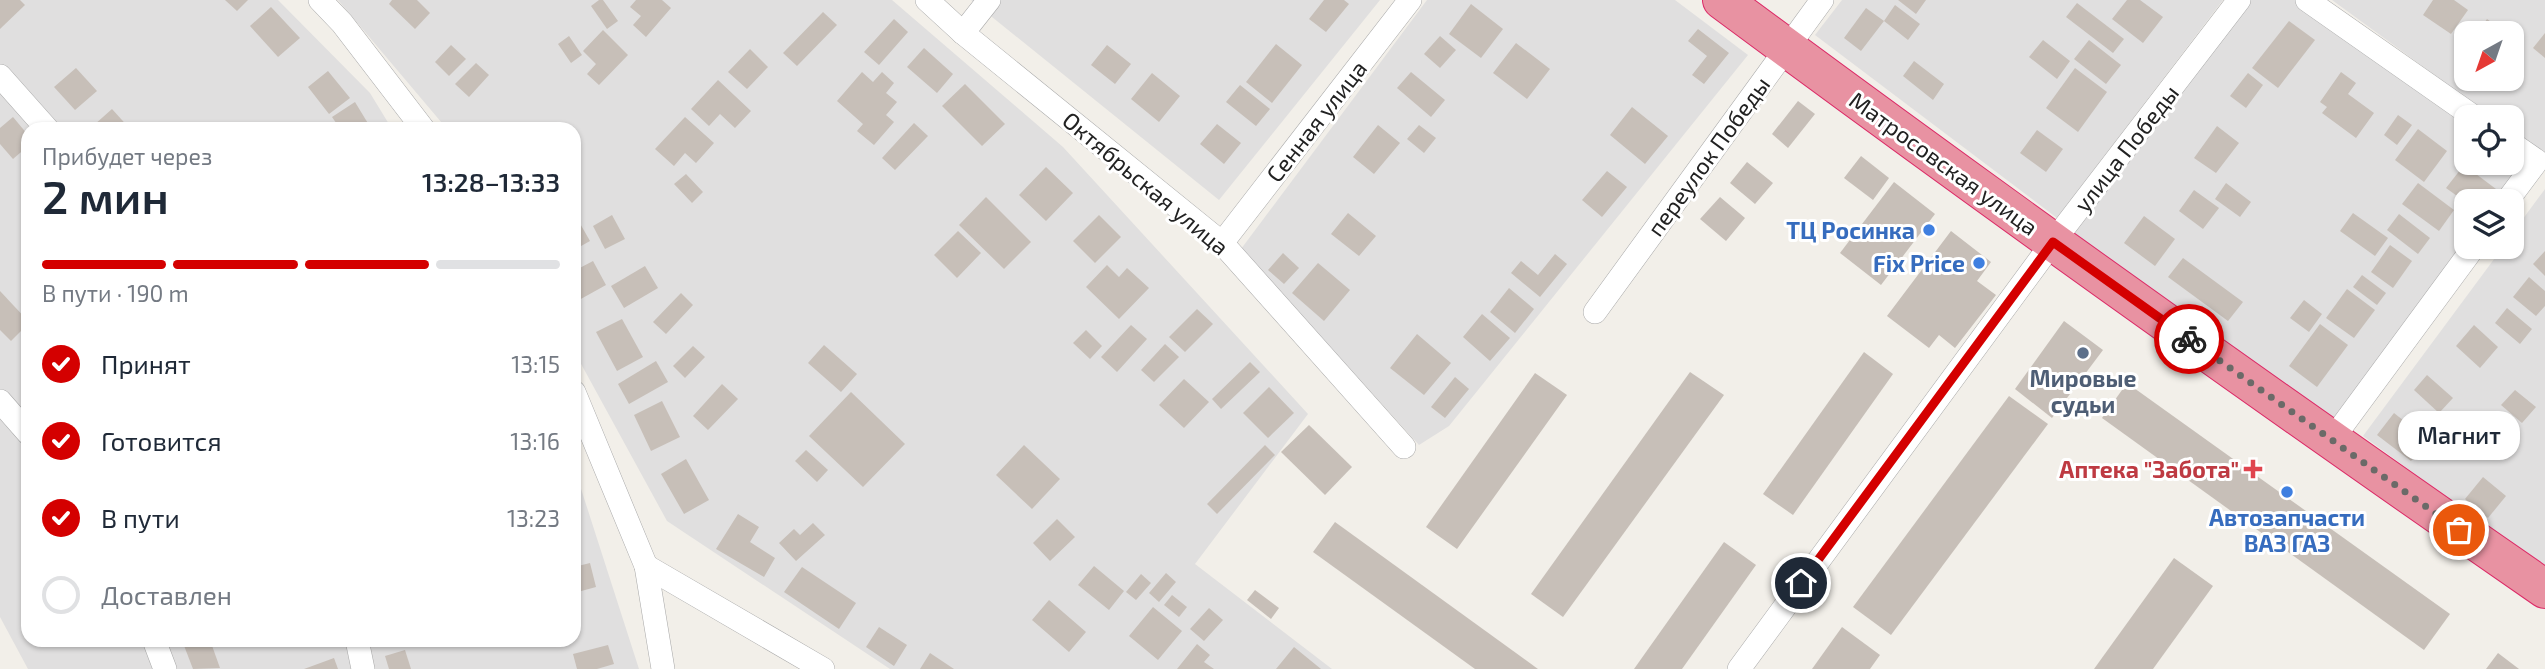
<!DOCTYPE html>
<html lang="ru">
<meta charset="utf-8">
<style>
body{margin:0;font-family:"Exo 2",sans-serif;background:#f2f2f3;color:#1f2937;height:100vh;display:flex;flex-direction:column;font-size:26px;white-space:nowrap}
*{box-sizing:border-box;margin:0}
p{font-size:23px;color:#747a83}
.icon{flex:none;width:38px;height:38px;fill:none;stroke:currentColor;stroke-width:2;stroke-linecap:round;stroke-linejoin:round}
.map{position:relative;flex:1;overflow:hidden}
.details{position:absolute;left:21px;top:122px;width:560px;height:525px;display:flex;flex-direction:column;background:#fff;border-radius:21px;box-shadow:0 2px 5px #0004}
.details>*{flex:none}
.needle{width:46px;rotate:220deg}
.controls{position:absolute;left:2454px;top:21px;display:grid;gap:14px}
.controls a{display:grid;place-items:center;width:70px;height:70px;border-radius:14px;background:#fff;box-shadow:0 2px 5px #0004;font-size:35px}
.pin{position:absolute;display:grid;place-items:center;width:60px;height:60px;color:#fff;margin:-30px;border:4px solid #fff;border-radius:50%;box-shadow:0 2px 7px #0007}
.courier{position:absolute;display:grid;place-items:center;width:70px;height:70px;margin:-35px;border:5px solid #d40000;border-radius:50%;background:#fff;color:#222;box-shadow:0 2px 9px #0007}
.bubble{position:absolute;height:49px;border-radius:21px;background:#fff;box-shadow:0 2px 5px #0004;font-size:23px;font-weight:600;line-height:49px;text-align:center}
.headline em{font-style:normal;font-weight:600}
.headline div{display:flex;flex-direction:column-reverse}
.headline{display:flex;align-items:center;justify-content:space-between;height:119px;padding:0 21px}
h1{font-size:46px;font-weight:600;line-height:52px}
.bar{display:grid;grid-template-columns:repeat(4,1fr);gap:10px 7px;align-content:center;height:84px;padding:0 21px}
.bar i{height:9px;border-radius:5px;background:#e0e1e3}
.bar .on{background:#d40000}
.bar p{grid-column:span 4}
ol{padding:0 21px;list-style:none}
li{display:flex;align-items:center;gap:21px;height:77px}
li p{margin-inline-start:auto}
li .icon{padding:7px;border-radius:50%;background:#d40000;color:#fff;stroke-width:4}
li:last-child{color:#747a83}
li i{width:38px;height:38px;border:4px solid #e0e1e3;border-radius:50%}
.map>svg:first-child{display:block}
.residential{fill:#e0dfdf;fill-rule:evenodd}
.building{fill:#c7bfb8}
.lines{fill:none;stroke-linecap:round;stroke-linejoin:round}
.street-casing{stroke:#a9a9a9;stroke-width:24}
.highway-casing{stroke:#dc2a67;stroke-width:40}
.street{stroke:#fff;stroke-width:23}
.highway{stroke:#e892a2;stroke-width:38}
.done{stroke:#6b6a68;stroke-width:7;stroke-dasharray:0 12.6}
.route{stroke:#d40000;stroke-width:9}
.shop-dot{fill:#3f7fe0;stroke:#fff;stroke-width:2.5}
.service-dot{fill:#5c6f8a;stroke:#fff;stroke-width:2.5}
.health-dot{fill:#e0444e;stroke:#fff;stroke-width:2.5}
.labels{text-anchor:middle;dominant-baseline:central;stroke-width:6;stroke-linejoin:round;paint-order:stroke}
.street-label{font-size:23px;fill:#222;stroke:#fff}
.shop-label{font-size:23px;font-weight:bold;fill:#366cbe;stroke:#fff;text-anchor:end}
.service-label{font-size:23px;font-weight:bold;fill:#4e5e75;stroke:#fff}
.health-label{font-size:23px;font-weight:bold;fill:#be3a42;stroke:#fff;text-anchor:end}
</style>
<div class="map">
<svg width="2545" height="669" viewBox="0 0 2545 669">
<rect width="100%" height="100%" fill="#f2efe9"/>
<g class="residential">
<polygon points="0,0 278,0 370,93 392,129 28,130 28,640 574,640 574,467 639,669 28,669 0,617"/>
<polygon points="338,0 892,0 1063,147 1308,414 1195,564 1332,669 890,669 667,521 574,351 574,130 447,129"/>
<polygon points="971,0 1380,0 1219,200"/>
<polygon points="1427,0 1675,0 1748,55 1449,426 1419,445 1241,249"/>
<polygon points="1842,0 2223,0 2057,218 1815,35"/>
<polygon points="2245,0 2299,0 2466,123 2466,163 2511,163 2511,157 2524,166 2498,201 2466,201 2466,245 2333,425 2073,234"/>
<path d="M2332,0h213v157l-34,-25v-15h-19zM2466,33h45v46h-45z"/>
<polygon points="2545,189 2545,569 2363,436 2503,247 2511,247 2511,235"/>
</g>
<g class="building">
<polygon points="0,0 20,0 25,5 0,29"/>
<polygon points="225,0 248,0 237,11"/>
<polygon points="392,0 417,0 430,13 415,29 389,4"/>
<polygon points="599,0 603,0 618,21 607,29 591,6"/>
<polygon points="636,0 662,0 671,8 646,37 633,25 641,16 630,7"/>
<polygon points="1324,0 1344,0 1349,4 1326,32 1309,19"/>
<polygon points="1898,0 1926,0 1916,14"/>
<polygon points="2127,0 2140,0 2163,17 2143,43 2112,19"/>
<polygon points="2433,0 2454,0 2468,10 2451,34 2423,15"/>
<polygon points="2077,3 2124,39 2113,53 2066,17"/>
<polygon points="1471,4 1503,29 1481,58 1449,34"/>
<polygon points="1895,5 1920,24 1908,40 1884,21"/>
<polygon points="271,7 300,38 278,57 250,26"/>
<polygon points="1866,8 1884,21 1861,51 1844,38"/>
<polygon points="823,12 837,25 797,66 783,53"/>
<polygon points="894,19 908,32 879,65 864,52"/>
<polygon points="2487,19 2506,33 2477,33"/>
<polygon points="2289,21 2315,40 2278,88 2252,68"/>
<polygon points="1698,29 1729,53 1704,84 1692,75 1707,56 1688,41"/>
<polygon points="603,30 628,55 599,85 587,74 596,64 583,51"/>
<polygon points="2545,33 2545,58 2533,48"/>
<polygon points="569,36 582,55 571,63 558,44"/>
<polygon points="1440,36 1456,50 1440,68 1424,54"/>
<polygon points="2043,40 2070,61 2057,79 2029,57"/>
<polygon points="2089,40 2121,65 2106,84 2074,59"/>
<polygon points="1516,43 1550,69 1527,99 1493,73"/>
<polygon points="1276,44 1302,65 1272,103 1246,82"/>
<polygon points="451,45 466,59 449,76 435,62"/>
<polygon points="1107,45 1131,64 1115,84 1091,65"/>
<polygon points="924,48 953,74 937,93 907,67"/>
<polygon points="750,49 768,67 747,89 728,72"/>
<polygon points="1914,61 1944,84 1933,100 1903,76"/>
<polygon points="476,63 489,75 469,97 455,84"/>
<polygon points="76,68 97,91 75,110 54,87"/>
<polygon points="2075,68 2107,92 2078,132 2046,108"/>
<polygon points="328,71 350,98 329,114 308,87"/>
<polygon points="862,72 873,82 882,72 894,83 886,93 897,102 886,115 894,122 874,145 857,131 863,124 837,101"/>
<polygon points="1411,72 1445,100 1431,117 1397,88"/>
<polygon points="2341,72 2356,83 2348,94 2374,113 2356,138 2322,113 2327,107 2320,102"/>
<polygon points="1152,73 1180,96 1159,122 1131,99"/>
<polygon points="2248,73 2263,85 2246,108 2230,96"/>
<polygon points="718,80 751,111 735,128 720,114 709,126 691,109"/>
<polygon points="965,84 1005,124 982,146 942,106"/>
<polygon points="1240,85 1270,109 1256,126 1226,102"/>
<polygon points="1798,101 1815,114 1788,148 1772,134"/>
<polygon points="355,102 372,130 341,130 332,117"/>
<polygon points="1632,107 1668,136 1645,164 1610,135"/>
<polygon points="112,109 131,130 98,130 94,125"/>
<polygon points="2398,115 2412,125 2397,145 2384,135"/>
<polygon points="13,117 28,135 28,146 13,159 0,144 0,128"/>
<polygon points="685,117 714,143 696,163 685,153 674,166 655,149"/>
<polygon points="914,123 928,136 895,170 882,158"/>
<polygon points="1217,124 1241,143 1224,164 1200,144"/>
<polygon points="1378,125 1400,143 1374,174 1353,157"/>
<polygon points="1419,125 1436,138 1424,153 1407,139"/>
<polygon points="2217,126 2239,143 2216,173 2194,158"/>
<polygon points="2418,129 2447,151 2424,182 2395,160"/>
<polygon points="2037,130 2063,149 2046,172 2020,153"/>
<polygon points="1861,156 1889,178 1873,200 1844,178"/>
<polygon points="1747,162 1773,183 1755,204 1730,183"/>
<polygon points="2464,165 2496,189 2487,201 2464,201 2446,188"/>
<polygon points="1046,167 1073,193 1046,221 1019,195"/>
<polygon points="1607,171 1627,187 1602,217 1582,200"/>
<polygon points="686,174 703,192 692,203 674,184"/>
<polygon points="1894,182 1935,214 1881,285 1840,253"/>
<polygon points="2226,183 2251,202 2240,217 2215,199"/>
<polygon points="2418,183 2454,210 2439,231 2402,204"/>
<polygon points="2194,190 2219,208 2203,229 2179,211"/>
<polygon points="986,197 1031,242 1004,269 959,225"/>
<polygon points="1720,197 1745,218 1726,241 1700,219"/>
<polygon points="574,213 590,241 574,250"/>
<polygon points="1348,213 1376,236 1359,256 1331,234"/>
<polygon points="2353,213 2388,238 2375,256 2340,231"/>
<polygon points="2399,214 2430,238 2418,254 2387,230"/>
<polygon points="612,215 625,239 605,249 593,226"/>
<polygon points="1099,215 1121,237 1095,263 1073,241"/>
<polygon points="2144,216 2175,239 2155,266 2124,243"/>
<polygon points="958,231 981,253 957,278 934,255"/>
<polygon points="1951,231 1991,262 1977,281 1996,295 1955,348 1939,335 1929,348 1887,316"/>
<polygon points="2390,245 2412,261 2393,288 2371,272"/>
<polygon points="2545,251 2545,276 2533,264"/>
<polygon points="1283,253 1299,268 1284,284 1268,270"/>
<polygon points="1555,254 1567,264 1540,297 1511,273 1521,261 1538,275"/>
<polygon points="2183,258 2243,302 2228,321 2168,277"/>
<polygon points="593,261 606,285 579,300 574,290 574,271"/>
<polygon points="1318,263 1350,290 1324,321 1292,293"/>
<polygon points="1107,265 1119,277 1127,268 1149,288 1119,319 1086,287"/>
<polygon points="645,266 658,288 624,308 611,286"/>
<polygon points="2362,275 2386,293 2377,305 2353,287"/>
<polygon points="2529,277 2545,291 2545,306 2536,316 2513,297"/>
<polygon points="1509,288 1534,309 1515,333 1490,312"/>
<polygon points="2347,289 2375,310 2354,338 2326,318"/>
<polygon points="0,291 28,321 28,324 11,341 0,330"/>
<polygon points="681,293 693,305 666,334 653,322"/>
<polygon points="2304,300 2322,314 2309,332 2290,318"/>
<polygon points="2507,308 2532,329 2520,344 2495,323"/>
<polygon points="1197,309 1213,324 1185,352 1169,337"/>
<polygon points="1482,314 1510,338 1490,361 1463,337"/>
<polygon points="622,319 643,357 617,371 596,332"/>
<polygon points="2064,321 2103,350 2052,418 2015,389"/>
<polygon points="2320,324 2348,345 2317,387 2289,366"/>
<polygon points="1131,325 1147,339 1117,372 1101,357"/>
<polygon points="2474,325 2498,347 2480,368 2456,346"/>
<polygon points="1086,330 1102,346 1090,359 1073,343"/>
<polygon points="1417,334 1451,363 1424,395 1390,368"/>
<polygon points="1165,344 1179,357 1154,382 1141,370"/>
<polygon points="824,345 857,374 841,392 808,363"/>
<polygon points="693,346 705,357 685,378 673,366"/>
<polygon points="1864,352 1893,374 1793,515 1763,494"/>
<polygon points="656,361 668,382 629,404 618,384"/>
<polygon points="1250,362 1260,372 1221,409 1212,399"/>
<polygon points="1690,372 1724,395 1563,617 1531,594"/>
<polygon points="1535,373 1567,395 1457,549 1426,527"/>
<polygon points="2427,375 2453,398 2439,413 2414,390"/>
<polygon points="1455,377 1469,389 1445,418 1431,407"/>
<polygon points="1184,379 1209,402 1184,428 1159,405"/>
<polygon points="2127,383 2450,614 2424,650 2102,418"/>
<polygon points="722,384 738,399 708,430 693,416"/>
<polygon points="1269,387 1294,413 1268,438 1243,413"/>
<polygon points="2515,390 2536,407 2522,423 2501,405"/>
<polygon points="851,392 905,444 863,487 809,436"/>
<polygon points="2009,396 2048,424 1891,635 1853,607"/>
<polygon points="662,401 680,437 651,451 634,415"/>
<polygon points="2394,413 2428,440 2411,461 2377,435"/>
<polygon points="1309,425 1352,467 1325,495 1281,452"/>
<polygon points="1024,445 1060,479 1032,509 996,475"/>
<polygon points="1265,445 1275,455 1217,514 1207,504"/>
<polygon points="806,450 828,470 817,482 795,461"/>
<polygon points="686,459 709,500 684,514 661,474"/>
<polygon points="2483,477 2506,496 2488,518 2465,499"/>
<polygon points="738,514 759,527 750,542 775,558 764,577 716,549"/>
<polygon points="1057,519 1075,537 1050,561 1033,543"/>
<polygon points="1335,522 1538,669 1475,669 1313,552"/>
<polygon points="813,523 825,535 796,561 779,543 794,529 800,535"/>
<polygon points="1724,542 1756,565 1682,669 1634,669"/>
<polygon points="2174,558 2213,586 2153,669 2094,669"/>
<polygon points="590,563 596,587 574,593 574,567"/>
<polygon points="1094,566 1124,591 1109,610 1078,585"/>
<polygon points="802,567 856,603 839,629 784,592"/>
<polygon points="1166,573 1176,582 1159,602 1149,593"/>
<polygon points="1141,574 1151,583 1136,600 1126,592"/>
<polygon points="1255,590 1279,608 1271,619 1247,600"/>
<polygon points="1172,595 1187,607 1179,617 1164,605"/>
<polygon points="1049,600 1086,632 1069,652 1032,620"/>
<polygon points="1153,607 1182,631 1158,660 1129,636"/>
<polygon points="1209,608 1223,620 1204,641 1190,629"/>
<polygon points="879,627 907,645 894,666 866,647"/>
<polygon points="1842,627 1880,655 1870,669 1812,669"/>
<polygon points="191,640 210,640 220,668 193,669 183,643"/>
<polygon points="1197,644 1210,655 1204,662 1214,669 1177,669"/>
<polygon points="608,645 614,664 597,669 577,669 573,654"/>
<polygon points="1294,647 1321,669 1276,669"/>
<polygon points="405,650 411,669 389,669 385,656"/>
<polygon points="930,653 954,669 920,669"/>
<polygon points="2498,653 2519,669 2486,669"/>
<polygon points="334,658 338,669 304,669"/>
</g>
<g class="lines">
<defs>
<g id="street">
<polyline points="320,0 342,23 424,130"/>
<polyline points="927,0 963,33 1222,243 1404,447"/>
<polyline points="2307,0 2474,117"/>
<polyline points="963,33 989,0"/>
<polyline points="0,76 48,130"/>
<polyline points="2507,201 2537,161 2511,143"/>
<polyline points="1222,243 1410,0"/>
<polyline points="1595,312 1822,0"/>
<polyline points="574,392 646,566 663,669"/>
<polyline points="0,401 28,433"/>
<polyline points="2331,441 2474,247"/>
<polyline points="646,566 823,669"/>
<polyline points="154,640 165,669"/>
<polyline points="357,640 363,669"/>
<polyline points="1739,669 2053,242 2239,0"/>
</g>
<path id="highway" d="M1722,0c271,201 546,397 823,589"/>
</defs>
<use href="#street" class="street-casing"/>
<use href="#highway" class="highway-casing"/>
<use href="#street" class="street"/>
<use href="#highway" class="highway"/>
</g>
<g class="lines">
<polyline class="done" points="2189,339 2459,530"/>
<polyline class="route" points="1801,583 2053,242 2189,339"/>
</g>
<g class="shop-dot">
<circle cx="1929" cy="230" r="7"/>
<circle cx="1979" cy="263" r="7"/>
<circle cx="2287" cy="492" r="7"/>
</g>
<circle class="service-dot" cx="2083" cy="353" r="7"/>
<path class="health-dot" d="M2249.5 458.5h7v7h7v7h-7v7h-7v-7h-7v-7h7z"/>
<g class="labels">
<g class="street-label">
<text transform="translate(1316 121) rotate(-52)">Сенная улица</text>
<text transform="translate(2126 148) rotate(-52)">улица Победы</text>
<text transform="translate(1708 156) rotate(-54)">переулок Победы</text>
<text transform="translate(1944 163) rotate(36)">Матросовская улица</text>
<text transform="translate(1146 183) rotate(40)">Октябрьская улица</text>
</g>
<g class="shop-label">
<text x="1915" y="230">ТЦ Росинка</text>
<text x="1965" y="263">Fix Price</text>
<text x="2287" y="517" text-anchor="middle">Автозапчасти<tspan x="2287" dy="26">ВАЗ ГАЗ</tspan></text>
</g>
<g class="service-label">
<text x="2083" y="378">Мировые<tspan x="2083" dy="26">судьи</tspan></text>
</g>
<g class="health-label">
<text x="2239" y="469">Аптека "Забота"</text>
</g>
</g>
</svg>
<div class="controls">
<a><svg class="needle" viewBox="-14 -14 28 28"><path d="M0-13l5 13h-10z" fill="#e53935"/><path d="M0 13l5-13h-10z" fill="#747a83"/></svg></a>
<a><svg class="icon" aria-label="locate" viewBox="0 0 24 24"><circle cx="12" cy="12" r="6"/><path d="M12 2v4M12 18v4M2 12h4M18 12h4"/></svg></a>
<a><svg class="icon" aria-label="layers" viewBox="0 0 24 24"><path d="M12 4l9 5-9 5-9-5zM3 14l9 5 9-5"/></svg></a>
</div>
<div class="pin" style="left:2459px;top:530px;background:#ea580c"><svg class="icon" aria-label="bag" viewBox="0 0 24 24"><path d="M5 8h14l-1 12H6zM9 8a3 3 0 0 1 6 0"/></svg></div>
<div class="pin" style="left:1801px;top:583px;background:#1f2937"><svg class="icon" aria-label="home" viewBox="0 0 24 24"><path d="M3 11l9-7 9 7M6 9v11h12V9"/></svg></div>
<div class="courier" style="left:2189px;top:339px"><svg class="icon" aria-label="bike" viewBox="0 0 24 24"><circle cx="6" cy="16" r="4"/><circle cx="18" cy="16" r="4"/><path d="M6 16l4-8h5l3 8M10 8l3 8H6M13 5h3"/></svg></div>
<div class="bubble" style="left:2398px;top:411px;width:122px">Магнит</div>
<section class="details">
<div class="headline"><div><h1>2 мин</h1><p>Прибудет через</p></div><em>13:28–13:33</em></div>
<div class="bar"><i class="on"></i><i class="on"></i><i class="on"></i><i></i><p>В пути · 190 m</p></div>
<ol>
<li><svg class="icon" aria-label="check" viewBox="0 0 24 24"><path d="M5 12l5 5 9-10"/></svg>Принят<p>13:15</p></li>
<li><svg class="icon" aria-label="check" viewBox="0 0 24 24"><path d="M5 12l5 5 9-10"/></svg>Готовится<p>13:16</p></li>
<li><svg class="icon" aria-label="check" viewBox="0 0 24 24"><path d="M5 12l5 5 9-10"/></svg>В пути<p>13:23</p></li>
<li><i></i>Доставлен</li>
</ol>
</section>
</div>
